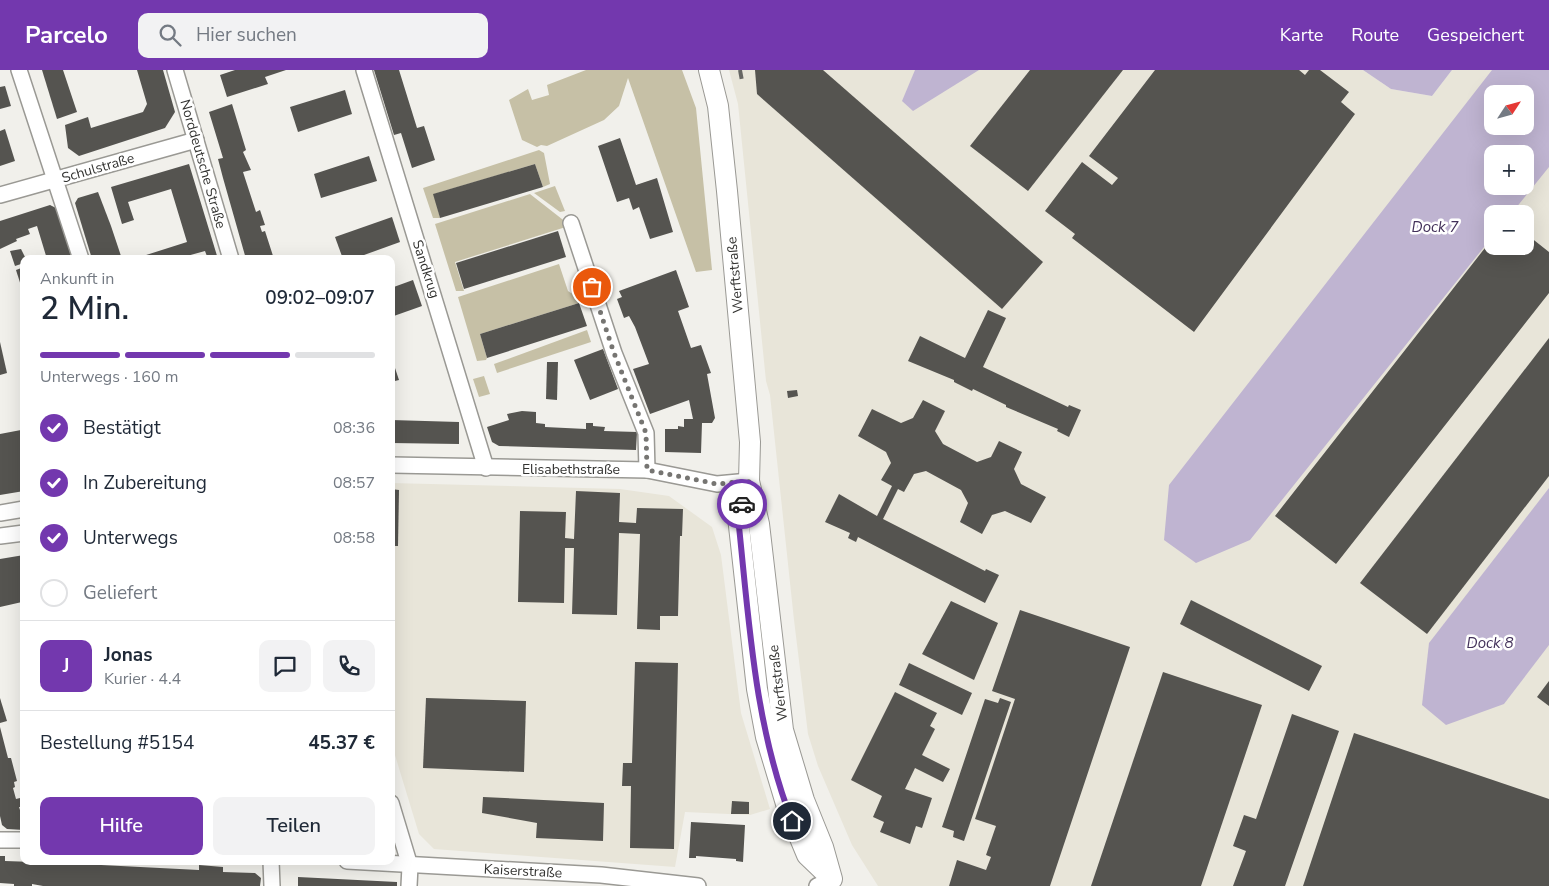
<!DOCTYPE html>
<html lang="de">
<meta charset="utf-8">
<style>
body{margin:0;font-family:"Nunito Sans",sans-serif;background:#f2f2f3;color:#1f2937;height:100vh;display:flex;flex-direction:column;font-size:19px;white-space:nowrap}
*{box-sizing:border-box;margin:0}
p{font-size:16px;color:#747a83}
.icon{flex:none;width:28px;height:28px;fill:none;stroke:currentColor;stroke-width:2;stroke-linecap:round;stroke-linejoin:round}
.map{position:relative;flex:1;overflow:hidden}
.drawer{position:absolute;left:20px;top:185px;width:375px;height:610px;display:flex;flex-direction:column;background:#fff;border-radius:10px;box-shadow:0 5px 20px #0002}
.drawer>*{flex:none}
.needle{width:32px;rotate:54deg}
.tools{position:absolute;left:1484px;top:15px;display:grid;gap:10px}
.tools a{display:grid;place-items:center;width:50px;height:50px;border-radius:10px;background:#fff;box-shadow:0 5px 20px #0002;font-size:25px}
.pin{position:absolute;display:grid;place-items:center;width:42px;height:42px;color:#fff;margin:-21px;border:2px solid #fff;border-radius:50%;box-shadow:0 1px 5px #0007}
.courier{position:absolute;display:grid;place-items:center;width:50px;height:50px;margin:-25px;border:4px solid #7338ae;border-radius:50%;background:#fff;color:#222;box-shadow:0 1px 6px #0007}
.overview em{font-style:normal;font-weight:600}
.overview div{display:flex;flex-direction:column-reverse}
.overview{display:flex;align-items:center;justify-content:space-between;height:85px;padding:0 20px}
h1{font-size:32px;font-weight:600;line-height:38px}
.bar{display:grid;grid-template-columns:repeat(4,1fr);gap:8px 5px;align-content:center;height:60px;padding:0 20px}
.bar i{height:6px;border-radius:4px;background:#e0e1e3}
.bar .active{background:#7338ae}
.bar p{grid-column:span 4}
.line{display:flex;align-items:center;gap:12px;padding:0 20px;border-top:1px solid #e0e1e3}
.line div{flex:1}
.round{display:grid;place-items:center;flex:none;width:52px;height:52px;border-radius:10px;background:#f2f2f3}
ol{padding:0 20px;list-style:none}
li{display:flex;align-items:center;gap:15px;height:55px}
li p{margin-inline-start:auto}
li .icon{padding:5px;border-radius:50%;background:#7338ae;color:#fff;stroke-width:4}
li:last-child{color:#747a83}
li i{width:28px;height:28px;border:2px solid #e0e1e3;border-radius:50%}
.action{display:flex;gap:10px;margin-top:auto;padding:10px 20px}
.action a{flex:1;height:58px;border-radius:10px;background:#7338ae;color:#fff;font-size:20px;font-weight:600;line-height:58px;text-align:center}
.action a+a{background:#f2f2f3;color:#1f2937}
header{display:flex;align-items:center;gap:30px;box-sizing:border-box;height:70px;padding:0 25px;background:#7338ae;color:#fff}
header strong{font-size:24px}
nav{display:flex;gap:28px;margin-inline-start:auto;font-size:18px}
.search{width:350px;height:45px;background:#f2f2f3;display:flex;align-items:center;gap:12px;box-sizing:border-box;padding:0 18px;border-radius:10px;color:#747a83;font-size:19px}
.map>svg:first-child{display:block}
.built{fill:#e8e5d9;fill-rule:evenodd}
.green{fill:#c6c0a6}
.water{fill:#bfb4d1;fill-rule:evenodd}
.building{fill:#555450}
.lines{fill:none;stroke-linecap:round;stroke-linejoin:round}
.minor-casing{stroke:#9a9994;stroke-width:18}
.secondary-casing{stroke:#9a9994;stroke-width:22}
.minor{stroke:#fff;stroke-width:15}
.secondary{stroke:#fff;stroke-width:20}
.rail{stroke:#666663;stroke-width:4;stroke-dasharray:9 9;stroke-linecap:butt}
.done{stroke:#767572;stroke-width:5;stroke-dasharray:0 9}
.route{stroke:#7338ae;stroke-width:6}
.labels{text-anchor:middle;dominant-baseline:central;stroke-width:5;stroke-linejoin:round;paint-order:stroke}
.street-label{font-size:14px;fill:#333331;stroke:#fff}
.water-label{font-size:15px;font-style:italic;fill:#43315a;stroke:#fff}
</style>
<header>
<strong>Parcelo</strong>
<div class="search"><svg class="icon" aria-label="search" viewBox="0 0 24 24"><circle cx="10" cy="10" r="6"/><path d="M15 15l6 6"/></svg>Hier suchen</div>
<nav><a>Karte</a><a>Route</a><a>Gespeichert</a></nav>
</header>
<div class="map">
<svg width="1549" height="816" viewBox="0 0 1549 816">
<rect width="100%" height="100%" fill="#f1f0eb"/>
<g class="built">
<path d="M729,0h634l28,19 41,7 20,-26h97v816h-671l-26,-41 -34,-79 -10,-32 -14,-114 -24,-225 -4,-14 -28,-277zM1492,24h33v32h-33zM1492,84h33v32h-33zM1492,144h33v32h-33z"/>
<polygon points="391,413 620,419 669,426 712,457 721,485 741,643 770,739 750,745 685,742 675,797 434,779 419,764 391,672"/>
</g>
<g class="green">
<polygon points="586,0 682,0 696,38 712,200 696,202 628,8 619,36 604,50 547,76 541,75 537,77 522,70 509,30 528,19 532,30 549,25 547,15"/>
<polygon points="539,80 544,83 550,114 543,117 535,94 434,124 440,148 433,148 423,118"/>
<polygon points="555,116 565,141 560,142 534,123"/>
<polygon points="530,124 567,153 569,156 455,192 464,221 456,221 435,154"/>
<polygon points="559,194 568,221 577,227 579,233 480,264 487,288 486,290 477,291 458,227"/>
<polygon points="587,260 591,272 497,303 494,294"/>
<polygon points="484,306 490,324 479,327 473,309"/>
</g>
<g class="water">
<polygon points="915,0 979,0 913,41 902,31"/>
<polygon points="1363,0 1452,0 1432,26 1391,19"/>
<path d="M1492,0h57v97l-38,47h-19v23l-242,303 -54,23 -32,-23 5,-55zM1492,24h33v32h-33zM1492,84h33v32h-33z"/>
<polygon points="1549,418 1549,575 1504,634 1446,655 1422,635 1429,573"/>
</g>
<g class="building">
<polygon points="42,0 63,0 77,42 57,49"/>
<polygon points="137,0 163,0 175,42 165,58 79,86 68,78 65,55 88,47 91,58 143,42 147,34"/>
<polygon points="235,0 286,0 265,7 268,14 227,27 220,5"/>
<polygon points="374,0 399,0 417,58 424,56 435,90 412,98 401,63 394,65"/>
<polygon points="755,0 823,0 1043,192 1002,239 757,24"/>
<polygon points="1030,0 1123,0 1028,121 970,76"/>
<polygon points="1155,0 1299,0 1305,5 1309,0 1320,0 1349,22 1341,32 1355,44 1194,262 1072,168 1075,164 1045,141 1082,92 1112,115 1118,108 1089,86"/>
<polygon points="5,16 11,36 0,39 0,17"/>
<polygon points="345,20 352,44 298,62 290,37"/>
<polygon points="232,34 246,80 243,82 251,100 243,102 256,142 260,140 265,155 260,156 262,162 265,161 274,189 246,189 223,108 218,89 223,88 209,42"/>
<polygon points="5,59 15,91 0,96 0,61"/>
<polygon points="620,68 636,115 657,108 673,162 650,169 639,137 633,140 629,128 617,132 598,76"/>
<polygon points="369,86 377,111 321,128 314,104"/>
<polygon points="189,94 218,189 208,189 205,181 176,189 144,189 143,186 187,172 171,119 128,132 134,150 122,154 111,117"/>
<polygon points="535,94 543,117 440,148 433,124"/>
<polygon points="98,122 111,156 122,189 92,189 75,133 78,128"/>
<polygon points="50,135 56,138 73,189 47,189 37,156 28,159 30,164 16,169 17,171 0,179 0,151"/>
<polygon points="392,147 400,172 353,189 343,189 335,167"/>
<polygon points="558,161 566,187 464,219 456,193"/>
<polygon points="1525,163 1549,182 1549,223 1336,494 1275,446 1492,169 1492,176 1525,176"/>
<polygon points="21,179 26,189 24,193 15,196 10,181"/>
<polygon points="24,197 24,222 23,222 16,200"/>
<polygon points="676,200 689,237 678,241 691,278 701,275 711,303 707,304 715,348 712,353 702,353 701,383 665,382 665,359 678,359 678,356 684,357 684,349 693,349 689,330 650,344 633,299 649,294 635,257 629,246 624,248 617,229 622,227 619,221"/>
<polygon points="413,210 422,236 391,247 391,218"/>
<polygon points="579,233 587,256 487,288 480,264"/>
<polygon points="988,240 1006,248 983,297 1068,337 1069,335 1081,340 1069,367 1057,361 1058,359 1006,337 1006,335 973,319 972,321 954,312 954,310 908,291 920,266 965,288"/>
<polygon points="1549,268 1549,406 1427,564 1360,513"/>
<polygon points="0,272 7,303 0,305"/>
<polygon points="603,279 618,319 590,330 574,290"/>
<polygon points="547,292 558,292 557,330 546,329"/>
<polygon points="395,298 399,310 391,312 391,299"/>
<polygon points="797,320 798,326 788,328 787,321"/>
<polygon points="923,330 945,341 935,361 943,374 977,392 991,387 999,371 1022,382 1014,399 1021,414 1046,427 1031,453 1005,441 992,445 982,464 960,452 968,433 961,420 926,401 914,404 904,422 898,419 883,449 985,501 986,499 999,505 985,533 858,467 856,472 848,468 850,463 825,452 839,424 877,446 892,416 881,410 891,393 886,382 858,366 872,339 901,353 913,348"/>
<polygon points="522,341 536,342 536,353 545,354 545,357 586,359 586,353 593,353 593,356 605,357 604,361 637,362 636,380 499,376 492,372 487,357 509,350 507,344"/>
<polygon points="391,350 459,352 459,374 391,373"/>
<polygon points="21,360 24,362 24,421 0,425 0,364"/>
<polygon points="391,419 399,420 398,476 391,476"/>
<polygon points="576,421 620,423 619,452 636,453 637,438 683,439 682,466 680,466 678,546 660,546 660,560 637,559 640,464 619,463 617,545 572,544 574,478 565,478 564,533 518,532 520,441 566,442 565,468 574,469"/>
<polygon points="24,485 24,537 22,532 0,537 0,489"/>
<polygon points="1191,530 1322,596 1309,621 1180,554"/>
<polygon points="951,531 998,553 974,610 922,584"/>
<polygon points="1020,540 1130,577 1050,816 949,816 957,790 986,800 991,787 986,785 996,756 975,749 1015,629 992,621"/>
<polygon points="635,592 678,593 674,779 630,778 631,716 622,716 623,693 632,693"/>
<polygon points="909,593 972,623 962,645 899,615"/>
<polygon points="1163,602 1262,635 1201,816 1091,816"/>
<polygon points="1549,611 1549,636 1537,627"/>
<polygon points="895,622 937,643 930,656 935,659 922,685 950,699 943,712 915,698 905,719 932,728 922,758 916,756 910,774 880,762 884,752 873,747 882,726 851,710"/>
<polygon points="0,628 7,651 0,653"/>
<polygon points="426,628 526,631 524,702 423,698"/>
<polygon points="1000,628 1011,632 964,771 953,767 954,761 942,757 985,629 998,633"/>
<polygon points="1292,644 1339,661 1285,816 1233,816 1246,781 1233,776 1244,745 1256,749"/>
<polygon points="0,657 8,688 11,688 17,711 14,712 15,717 13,718 16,729 20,728 22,737 19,737 20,740 24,740 24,760 7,759 2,755 0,746"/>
<polygon points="1354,663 1549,729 1549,816 1303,816"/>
<polygon points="483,727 604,733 603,771 536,768 537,753 482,743"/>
<polygon points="732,731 749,732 749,744 731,744"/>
<polygon points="691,752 745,755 743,792 736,791 736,789 696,786 696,788 689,788"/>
<polygon points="0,786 5,786 5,791 62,793 199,800 199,795 223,797 223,802 255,803 261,808 260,816 43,816 32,814 32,816 14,816 14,814 0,813"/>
<polygon points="298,807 397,812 397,816 298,816"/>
</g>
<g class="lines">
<defs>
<g id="minor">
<polyline points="19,0 81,189"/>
<polyline points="175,0 231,189"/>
<polyline points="364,0 486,398"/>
<polyline points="0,125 196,70"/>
<polyline points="571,153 614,283 646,363 647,400"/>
<polyline points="391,395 647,400 717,414 749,411"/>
<polyline points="0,443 24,439"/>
<polyline points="0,466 24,463"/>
<polyline points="391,733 410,796 409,816"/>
<polyline points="0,770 24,770"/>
<polyline points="271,791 272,816"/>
<polyline points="347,791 601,805 698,816"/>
<polyline points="817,816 832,809"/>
</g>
<g id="secondary">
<polyline points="709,0 718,36 727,121 750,372 749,411 759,454 783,660 804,730 823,777 832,809"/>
<polyline points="749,411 738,447 757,619 766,667 787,737 807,785 831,808"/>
</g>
</defs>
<use href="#minor" class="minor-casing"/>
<use href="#secondary" class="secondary-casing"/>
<use href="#minor" class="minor"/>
<use href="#secondary" class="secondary"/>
<polyline class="rail" points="740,0 742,11"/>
</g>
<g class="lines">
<polyline class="done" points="592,217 614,283 646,363 647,400 717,414 749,411 742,434"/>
<path class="route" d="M742,434l-4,13c11,102 16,207 54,304"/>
</g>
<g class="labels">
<g class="street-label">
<text transform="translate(203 94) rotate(74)">Norddeutsche Straße</text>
<text transform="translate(98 98) rotate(-16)">Schulstraße</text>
<text transform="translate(426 199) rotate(72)">Sandkrug</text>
<text transform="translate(735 205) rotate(-95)">Werftstraße</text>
<text x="571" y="399">Elisabethstraße</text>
<text transform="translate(778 613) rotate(-97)">Werftstraße</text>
<text transform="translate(523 801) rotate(3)">Kaiserstraße</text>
</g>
<g class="water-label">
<text x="1435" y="157">Dock 7</text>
<text x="1490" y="573">Dock 8</text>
</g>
</g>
</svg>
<div class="tools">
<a><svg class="needle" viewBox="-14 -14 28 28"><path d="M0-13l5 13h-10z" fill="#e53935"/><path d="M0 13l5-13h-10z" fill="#747a83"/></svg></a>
<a>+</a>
<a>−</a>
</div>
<div class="pin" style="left:592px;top:217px;background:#ea580c"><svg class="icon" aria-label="bag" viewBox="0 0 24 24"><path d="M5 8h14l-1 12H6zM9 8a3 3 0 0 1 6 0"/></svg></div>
<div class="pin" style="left:792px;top:751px;background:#1f2937"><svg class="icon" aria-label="home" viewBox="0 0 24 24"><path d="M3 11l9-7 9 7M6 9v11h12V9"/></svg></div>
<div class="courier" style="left:742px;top:434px"><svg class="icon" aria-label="car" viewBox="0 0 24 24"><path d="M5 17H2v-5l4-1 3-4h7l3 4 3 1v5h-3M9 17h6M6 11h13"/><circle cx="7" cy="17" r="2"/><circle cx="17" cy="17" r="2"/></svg></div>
<section class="drawer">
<div class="overview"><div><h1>2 Min.</h1><p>Ankunft in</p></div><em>09:02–09:07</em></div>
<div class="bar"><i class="active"></i><i class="active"></i><i class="active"></i><i></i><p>Unterwegs · 160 m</p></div>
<ol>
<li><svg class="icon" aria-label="check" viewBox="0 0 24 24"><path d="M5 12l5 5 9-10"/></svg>Bestätigt<p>08:36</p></li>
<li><svg class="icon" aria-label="check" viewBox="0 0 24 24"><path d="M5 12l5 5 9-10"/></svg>In Zubereitung<p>08:57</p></li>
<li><svg class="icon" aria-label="check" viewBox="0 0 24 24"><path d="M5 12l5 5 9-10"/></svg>Unterwegs<p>08:58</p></li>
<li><i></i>Geliefert</li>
</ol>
<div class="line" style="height:90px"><b class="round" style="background:#7338ae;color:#fff">J</b><div><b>Jonas</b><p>Kurier · 4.4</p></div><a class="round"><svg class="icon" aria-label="chat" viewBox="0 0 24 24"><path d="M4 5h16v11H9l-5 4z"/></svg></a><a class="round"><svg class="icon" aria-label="phone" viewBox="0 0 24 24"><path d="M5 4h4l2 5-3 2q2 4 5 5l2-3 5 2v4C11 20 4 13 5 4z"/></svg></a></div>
<div class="line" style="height:65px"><div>Bestellung #5154</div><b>45.37 €</b></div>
<div class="action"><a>Hilfe</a><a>Teilen</a></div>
</section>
</div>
